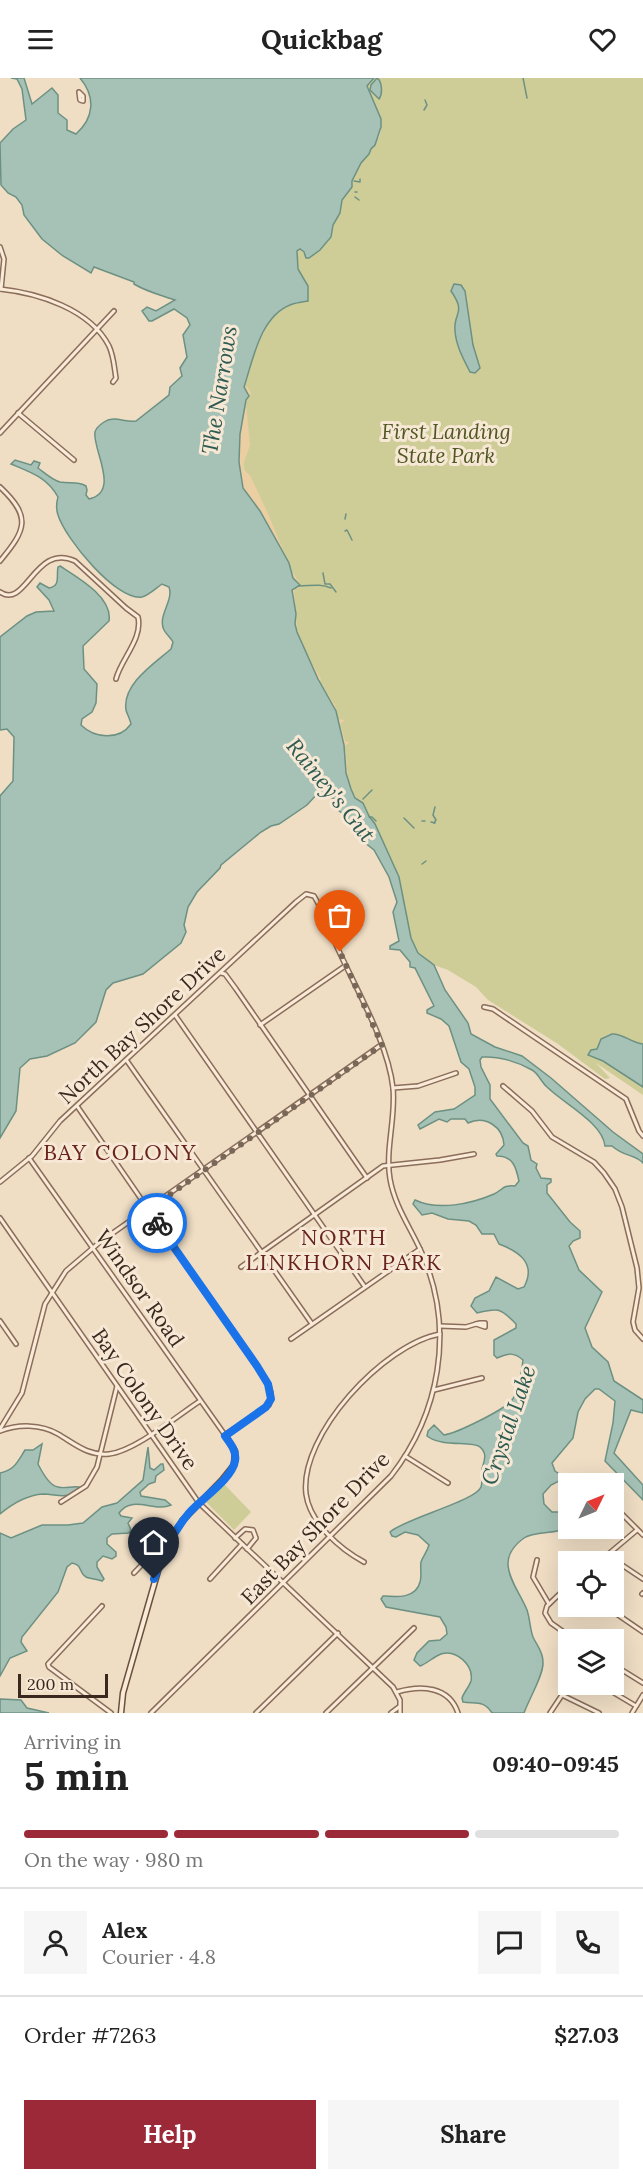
<!DOCTYPE html>
<meta charset="utf-8">
<style>
body{margin:0;font-family:Lora,serif;background:#f6f6f6;color:#222;height:100vh;display:flex;flex-direction:column;font-size:22px;white-space:nowrap}
*{box-sizing:border-box;margin:0}
p{font-size:20px;color:#767676}
.icon{flex:none;width:33px;height:33px;fill:none;stroke:currentColor;stroke-width:2;stroke-linecap:round;stroke-linejoin:round}
.map{position:relative;height:1635px;overflow:hidden}
.details{display:flex;flex-direction:column;background:#fff;flex:1}
.details>*{flex:none}
.needle{width:39px;rotate:47deg}
.buttons{position:absolute;left:558px;top:1395px;display:grid;gap:12px}
.buttons a{display:grid;place-items:center;width:66px;height:66px;border-radius:0px;background:#fff;box-shadow:0 6px 24px #0002;font-size:30px}
.scale{position:absolute;left:18px;bottom:15px;width:90px;box-sizing:border-box;padding-left:6px;border:3px solid #3a281e;border-top:0;font-size:16px;line-height:21px;white-space:nowrap;color:#3a281e;-webkit-text-stroke:4px #f6e8d4;paint-order:stroke}
.pin{position:absolute;display:grid;place-items:center;width:51px;height:51px;color:#fff;margin:-62px -26px;border-radius:50% 50% 50% 0;rotate:-45deg;box-shadow:0 0 6px #0007}
.pin .icon{rotate:45deg}
.courier{position:absolute;display:grid;place-items:center;width:60px;height:60px;margin:-30px;border:4px solid #1a73e8;border-radius:50%;background:#fff;color:#222;box-shadow:0 2px 8px #0007}
.overview em{font-style:normal;font-weight:700}
.overview div{display:flex;flex-direction:column-reverse}
.overview{display:flex;align-items:center;justify-content:space-between;height:102px;padding:0 24px}
h1{font-size:39px;font-weight:700;line-height:45px}
.bar{display:grid;grid-template-columns:repeat(4,1fr);gap:9px 6px;align-content:center;height:72px;padding:0 24px}
.bar i{height:8px;border-radius:4px;background:#e0e0e0}
.bar .current{background:#9b2938}
.bar p{grid-column:span 4}
.line{display:flex;align-items:center;gap:15px;padding:0 24px;border-top:2px solid #e0e0e0}
.line div{flex:1}
.round{display:grid;place-items:center;flex:none;width:63px;height:63px;border-radius:0px;background:#f6f6f6}
.action{display:flex;gap:12px;margin-top:auto;padding:12px 24px}
.action a{flex:1;height:69px;border-radius:0px;background:#9b2938;color:#fff;font-size:24px;font-weight:700;line-height:69px;text-align:center}
.action a+a{background:#f6f6f6;color:#222}
header{display:flex;justify-content:space-between;align-items:center;height:78px;padding:0 24px;background:#fff;font-size:27px;font-weight:700}
.map>svg:first-child{display:block}
.green{fill:#cecd98}
.sand{fill:#ebcea1}
.water{fill:#a6c2b6;stroke:#6c9183;stroke-width:1.5}
.lines{fill:none;stroke-linecap:round;stroke-linejoin:round}
.stream{stroke:#6c9183;stroke-width:1.5}
.street-casing{stroke:#8a6d5a;stroke-width:6}
.secondary-casing{stroke:#6c4f3d;stroke-width:7}
.street{stroke:#faebd8;stroke-width:3}
.secondary{stroke:#faebd8;stroke-width:4}
.done{stroke:#796758;stroke-width:6;stroke-dasharray:0 10.8}
.route{stroke:#1a73e8;stroke-width:8}
.labels{text-anchor:middle;dominant-baseline:central;stroke-width:6;stroke-linejoin:round;paint-order:stroke}
.park-label{font-size:21px;font-style:italic;fill:#515724;stroke:#f6e8d4}
.street-label{font-size:21px;fill:#3a281e;stroke:#f6e8d4}
.water-label{font-size:22px;font-style:italic;fill:#2d5a51;stroke:#f6e8d4}
.neighbourhood-label{font-size:22px;letter-spacing:1.5px;fill:#68231d;stroke:#f6e8d4}
</style>
<header><svg class="icon" aria-label="menu" viewBox="0 0 24 24"><path d="M4 6h16M4 12h16M4 18h16"/></svg>Quickbag<svg class="icon" aria-label="heart" viewBox="0 0 24 24"><path d="M12 20l-8-8c-3-5 5-10 8-4 3-6 11-1 8 4z"/></svg></header>
<div class="map">
<svg width="643" height="1635" viewBox="0 0 643 1635">
<rect width="100%" height="100%" fill="#efddc4"/>
<g class="green">
<path d="M374,0h269v1017l-47,-32 14,15 -5,1 -47,-35 -70,-44 -12,-13 -28,-17 -14,-5 -16,-12 -3,-5 -4,-10 -12,-61 -24,-53 -6,-8 -4,-10 -10,-8 -4,-9 -5,-16 -14,-70 -14,-24 -22,-47 -4,-42 3,-3 -2,-9 -45,-82 -7,-47 2,-61 13,-42 16,-28 15,-12 21,-5v-15l-10,-17 -1,-18 2,-2 10,9 11,-8 11,-13c1,-11 5,-25 10,-35 2,-6 9,-10 11,-16 2,-7 3,-14 8,-21 7,-12 22,-24 21,-40 -1,-15 -10,-25 -14,-39z"/>
<polygon points="224,1406 251,1434 234,1452 206,1424"/>
</g>
<g class="sand">
<polygon points="247,308 251,315 246,325 250,367 243,387 245,393 250,397 270,440 291,492 300,506 297,507 287,498 240,405 237,360"/>
<path d="M284,505l8,5 10,-1 -7,2 -1,4 3,36 8,22 16,28 -2,3 16,23 3,14 7,1 -5,4 5,17 5,1 -5,4c3,22 0,37 13,54l3,-1 -3,5 -4,-2 -7,-20 -24,-93 -25,-51z"/>
</g>
<g class="water">
<path d="M11,0h13l8,26 20,-16 6,7v18l9,7v10l9,4c18,-16 20,-37 4,-56h294l-7,8 14,33v8l-6,18 -4,4 -2,5 -8,9 -9,18v6l-10,13 -2,13 -7,12 -2,12 -11,13 -11,8h-3l-2,-6 -4,-3 -3,2 1,18 10,17v15c-6,1 -13,2 -18,4 -30,12 -37,55 -46,82l5,9 -3,4 -6,34 -1,28 4,26 17,23 29,52 4,15 7,7 -8,5 4,24 -1,10 2,8 21,47 18,32 8,34 2,28 5,16 4,9 8,5 6,13 6,8 24,53 12,61 7,15 16,12 11,25 23,33 3,11 24,13 27,9 29,22 62,54 30,22v9c-8,-9 -19,-6 -31,-17h-7c-2,-23 -42,-43 -58,-59 -6,-5 -8,-13 -15,-17 -14,-8 -33,-14 -50,-13l-2,3 1,7 9,18v14l33,44 5,3 3,14 6,4 -1,4 5,10 10,1v3l-4,3v8l23,29 10,9v7l-7,3 -4,5 10,24 23,22 -17,36 7,19 16,15 6,19 29,19v13l-12,-3 -17,43 29,32v15l-38,-39 8,-38 2,-22 -16,-12h-4l-10,10 -7,13 -5,26 -21,25 3,8 10,7 -14,7 -8,9 1,10 8,8h16v16c-12,6 -34,3 -44,10 -32,23 -8,46 3,72 3,9 3,19 6,27 4,9 10,14 10,25 1,12 -14,37 -19,51h-32c-8,-13 -16,-9 -29,-11l-1,-4c2,-6 7,-11 9,-17 3,-16 -15,-32 -30,-27 -8,3 -13,9 -21,12l-6,-6 3,-7 12,-12 11,-1 7,-6 -1,-7 -6,-10 -54,-10 -5,-8 2,-3c13,1 33,3 37,-14 2,-6 0,-13 1,-20 2,-6 6,-10 8,-17l-11,-10 -13,-3 -9,5 -4,-1 -2,-4c16,-14 86,-31 91,-45 2,-5 0,-12 1,-18 2,-8 6,-15 -2,-22 -8,-7 -37,1 -53,-11l1,-5 6,-6 10,10c13,-2 60,-25 68,-35 6,-7 10,-30 11,-40 -9,-8 -15,-7 -26,-2l-3,-3v-15l22,-12v-4c-16,-17 -19,-16 -39,-11l-6,-7 4,-8 14,-7 7,-14 22,12 6,-2c13,-24 -6,-36 -25,-43l-5,-10h-12l-6,-9 -7,-4 -21,-2 -16,-6 -10,2 -9,-11 2,-4c23,11 56,4 79,-6 10,-5 8,-9 21,-8l4,-5c-3,-14 -6,-25 -22,-25l-1,-2 8,-9c-1,-18 -18,-30 -36,-22l-3,-4h-14l-4,3 -8,-3 -19,10 -2,-4 17,-13 19,-3 21,-14v-8l-6,-18 -8,-7 -12,-36 -8,-7 -14,-6v-3l7,-4 -19,-38 -5,-1v-5l-10,-12 -10,-1v-3l9,-5 -6,-29 4,-10 -8,-25 -15,-27 -10,-8 -3,-9 -15,-17 -8,-6 -3,-11 -17,-6 -11,12 -28,19 -8,2 -10,6 -40,33 -1,3 -23,24 -9,15 -4,18 2,7 -5,11 -38,31 -30,9 -7,7 -10,32 -21,21 -28,13 -17,3 -10,9 -4,43 -16,27v-342l13,-15 1,-44 -7,-8 -7,1v-93l27,-21 9,-4 18,-1 -5,-11 -12,-13 3,-4 9,5c12,-2 7,-12 9,-21l2,-1c17,11 53,31 49,55l-26,25 1,23 13,15 -1,19 -4,9 -10,7 -1,6c13,13 38,16 50,-1 -1,-5 -4,-10 -5,-14 -4,-26 29,-47 45,-61l2,-7c-2,-4 -7,-8 -9,-12 -7,-14 10,-29 5,-43l-7,-3c-6,4 -13,11 -20,13 -26,4 -77,-59 -84,-82 -2,-6 -2,-11 0,-18 -11,-20 -28,-25 -47,-33l4,-4 16,5 3,-4 6,2 -2,5c7,5 14,12 22,14 10,2 17,-1 26,4l1,4 -1,5 3,4c32,-7 3,-50 6,-67 1,-4 6,-8 9,-10 11,-7 21,1 32,-1l33,-26 1,-8 12,-11 -2,-8 7,-11 -4,-22 7,-10 -3,-7 -13,-9 -22,12h-3l-7,-10 5,-4 9,4 19,-11c-14,-5 -28,-8 -41,-16v-2l-40,-15 -3,6 -28,-17 -21,-17 -18,-24 -2,-10 -6,-8 -8,-4 -7,-8 -1,-42 13,-14 13,-9 -4,-31 -5,-10z"/>
<path d="M377,0c5,3 6,16 2,21l-9,-9 1,-5z"/>
<path d="M454,206l7,1 4,6 8,54 7,23 -5,5 -5,-1c-6,-12 -14,-26 -15,-41 -2,-19 12,-17 -4,-40z"/>
<path d="M612,956c10,-1 20,9 31,10v43l-40,-26 -15,-6 3,-5 6,-1 4,-10z"/>
<path d="M42,1366l-4,20c4,8 12,22 20,23 7,2 14,-1 21,0v3c-14,10 -22,4 -36,4 -16,1 -31,10 -43,20v-41c15,-3 18,-12 25,-23h8z"/>
<path d="M148,1369l2,21 4,2 7,-6h2l1,6 -8,6 -1,6 -6,2 -9,8 1,4 24,4 6,5c-16,8 -38,-11 -52,8l2,3 11,2 -4,5 3,7 -2,3 -17,1 -5,4v6l9,8v4l-4,3 -9,-3 -6,6v5l7,12 -2,2c-5,-2 -12,-2 -16,-4 -8,-5 -3,-12 -14,-14l-5,4 -9,25 -36,45 -1,5 6,9 -17,7 -10,18v-143l11,5 31,-13h26l15,-2 19,-16 15,-4 26,-23z"/>
<polygon points="0,1621 21,1622 27,1630 49,1635 0,1635"/>
</g>
<g class="lines">
<g class="stream">
<polyline points="523,0 527,20"/>
<polyline points="424,32 427,27 425,22"/>
<polyline points="354,103 360,104 360,101"/>
<polyline points="355,114 357,114"/>
<polyline points="355,119 359,122"/>
<polyline points="345,441 346,436"/>
<polyline points="345,453 347,452 352,462"/>
<polyline points="323,495 325,506 330,506 336,514"/>
<path d="M299,508c11,0 21,-3 32,2"/>
<polyline points="363,721 372,712"/>
<polyline points="369,739 372,739 376,743"/>
<polyline points="404,740 414,750"/>
<polyline points="422,743 425,743"/>
<polyline points="431,744 435,745"/>
<polyline points="434,745 436,742 433,737 435,729"/>
<polyline points="422,786 426,783"/>
</g>
<defs>
<g id="street">
<polygon points="79,14 83,18 83,23 80,22"/>
<polyline points="0,169 4,181 1,211"/>
<path d="M0,211c38,4 90,20 109,57 5,11 5,21 7,32l-3,4"/>
<polyline points="18,335 74,382"/>
<polyline points="0,355 114,233"/>
<path d="M0,409c32,30 26,43 0,74"/>
<path d="M0,514c26,18 35,-50 75,-31l51,47 12,9c5,22 -17,42 -22,62"/>
<polyline points="221,895 225,896 236,911 367,1100"/>
<polyline points="484,929 493,931 626,1021 639,1053 643,1058"/>
<polyline points="175,937 365,1209"/>
<polyline points="260,947 345,888"/>
<polyline points="127,983 312,1246"/>
<polyline points="503,1008 532,1033 552,1059 594,1084 604,1095 615,1111 622,1129 637,1190 639,1210 633,1244 635,1252 643,1261"/>
<polyline points="393,1010 418,1008 456,995"/>
<path d="M29,1080l196,277 44,-30c7,-14 -5,-27 -12,-38l-180,-261"/>
<path d="M0,1104l32,-26 28,-35 236,-219 10,-8 8,2c10,16 16,36 24,53 19,42 50,94 55,139 3,30 -8,61 -3,91 5,29 23,52 34,79 30,73 16,155 -33,218l-240,237"/>
<polyline points="0,1140 199,1425 393,1609 400,1622 400,1635"/>
<polyline points="241,1189 383,1088 440,1082 474,1076"/>
<polyline points="0,1243 16,1266"/>
<polygon points="480,1245 485,1245 485,1249 476,1246"/>
<polyline points="440,1248 466,1249 476,1246"/>
<polyline points="291,1261 420,1171"/>
<polyline points="434,1312 482,1300"/>
<polyline points="0,1351 22,1315 45,1226 66,1193 100,1164 381,967"/>
<path d="M0,1353c18,-7 41,-7 58,3 17,10 30,22 51,20 26,-3 68,-38 91,-53"/>
<polyline points="405,1378 448,1405"/>
<polyline points="590,1399 594,1406"/>
<polyline points="61,1424 86,1408 97,1389 117,1308"/>
<polyline points="614,1428 643,1457"/>
<polyline points="235,1460 245,1451 253,1452 256,1460 247,1471"/>
<polyline points="607,1477 643,1501"/>
<polyline points="537,1482 533,1499 549,1526"/>
<path d="M364,1484c-24,-13 -54,-39 -58,-68 -7,-59 78,-150 134,-160"/>
<polyline points="599,1484 637,1452"/>
<polyline points="134,1495 156,1472 164,1472"/>
<polyline points="210,1501 242,1466"/>
<polyline points="568,1508 547,1528 545,1535 551,1545 575,1562"/>
<polyline points="642,1516 643,1515"/>
<polyline points="102,1528 48,1586 49,1589 111,1635"/>
<polyline points="605,1528 643,1554"/>
<polyline points="614,1587 643,1605"/>
<polyline points="599,1606 636,1628"/>
<path d="M397,1614c24,-7 52,-6 61,21"/>
<polyline points="256,1635 338,1555"/>
<polyline points="326,1635 414,1550"/>
<polyline points="391,1635 399,1629"/>
<polyline points="550,1635 562,1617 599,1635"/>
<polyline points="632,1635 643,1617"/>
</g>
<polyline id="secondary" points="121,1635 123,1615 164,1472 182,1443 222,1402 234,1387 235,1373 225,1357"/>
</defs>
<use href="#street" class="street-casing"/>
<use href="#secondary" class="secondary-casing"/>
<use href="#street" class="street"/>
<use href="#secondary" class="secondary"/>
</g>
<g class="lines">
<polyline class="done" points="157,1145 148,1132 382,967 340,874"/>
<path class="route" d="M154,1501c8,-25 18,-46 35,-66 12,-14 43,-34 46,-52 2,-10 -5,-18 -10,-25l41,-29 5,-8 -3,-15 -11,-18 -100,-143"/>
</g>
<g class="labels">
<g class="park-label">
<text x="446" y="353">First Landing<tspan x="446" dy="24">State Park</tspan></text>
</g>
<g class="street-label">
<text transform="translate(142 947) rotate(-43)">North Bay Shore Drive</text>
<text transform="translate(140 1210) rotate(55)">Windsor Road</text>
<text transform="translate(145 1321) rotate(55)">Bay Colony Drive</text>
<text transform="translate(315 1450) rotate(-46)">East Bay Shore Drive</text>
</g>
<g class="water-label">
<text transform="translate(219 312) rotate(-81)">The Narrows</text>
<text transform="translate(331 712) rotate(51)">Rainey's Gut</text>
<text transform="translate(508 1347) rotate(-71)">Crystal Lake</text>
</g>
<g class="neighbourhood-label">
<text x="120" y="1074">BAY COLONY</text>
<text x="344" y="1159">NORTH<tspan x="344" dy="25">LINKHORN PARK</tspan></text>
</g>
</g>
</svg>
<div class="buttons">
<a><svg class="needle" viewBox="-14 -14 28 28"><path d="M0-13l5 13h-10z" fill="#e53935"/><path d="M0 13l5-13h-10z" fill="#767676"/></svg></a>
<a><svg class="icon" aria-label="locate" viewBox="0 0 24 24"><circle cx="12" cy="12" r="6"/><path d="M12 2v4M12 18v4M2 12h4M18 12h4"/></svg></a>
<a><svg class="icon" aria-label="layers" viewBox="0 0 24 24"><path d="M12 4l9 5-9 5-9-5zM3 14l9 5 9-5"/></svg></a>
</div>
<div class="scale">200 m</div>
<div class="pin" style="left:340px;top:874px;background:#ea580c"><svg class="icon" aria-label="bag" viewBox="0 0 24 24"><path d="M5 8h14l-1 12H6zM9 8a3 3 0 0 1 6 0"/></svg></div>
<div class="pin" style="left:154px;top:1501px;background:#1f2937"><svg class="icon" aria-label="home" viewBox="0 0 24 24"><path d="M3 11l9-7 9 7M6 9v11h12V9"/></svg></div>
<div class="courier" style="left:157px;top:1145px"><svg class="icon" aria-label="bike" viewBox="0 0 24 24"><circle cx="6" cy="16" r="4"/><circle cx="18" cy="16" r="4"/><path d="M6 16l4-8h5l3 8M10 8l3 8H6M13 5h3"/></svg></div>
</div>
<section class="details">
<div class="overview"><div><h1>5 min</h1><p>Arriving in</p></div><em>09:40–09:45</em></div>
<div class="bar"><i class="current"></i><i class="current"></i><i class="current"></i><i></i><p>On the way · 980 m</p></div>
<div class="line" style="height:108px"><a class="round"><svg class="icon" aria-label="person" viewBox="0 0 24 24"><circle cx="12" cy="8" r="4"/><path d="M4 21q1-7 8-7t8 7"/></svg></a><div><b>Alex</b><p>Courier · 4.8</p></div><a class="round"><svg class="icon" aria-label="chat" viewBox="0 0 24 24"><path d="M4 5h16v11H9l-5 4z"/></svg></a><a class="round"><svg class="icon" aria-label="phone" viewBox="0 0 24 24"><path d="M5 4h4l2 5-3 2q2 4 5 5l2-3 5 2v4C11 20 4 13 5 4z"/></svg></a></div>
<div class="line" style="height:78px"><div>Order #7263</div><b>$27.03</b></div>
<div class="action"><a>Help</a><a>Share</a></div>
</section>
